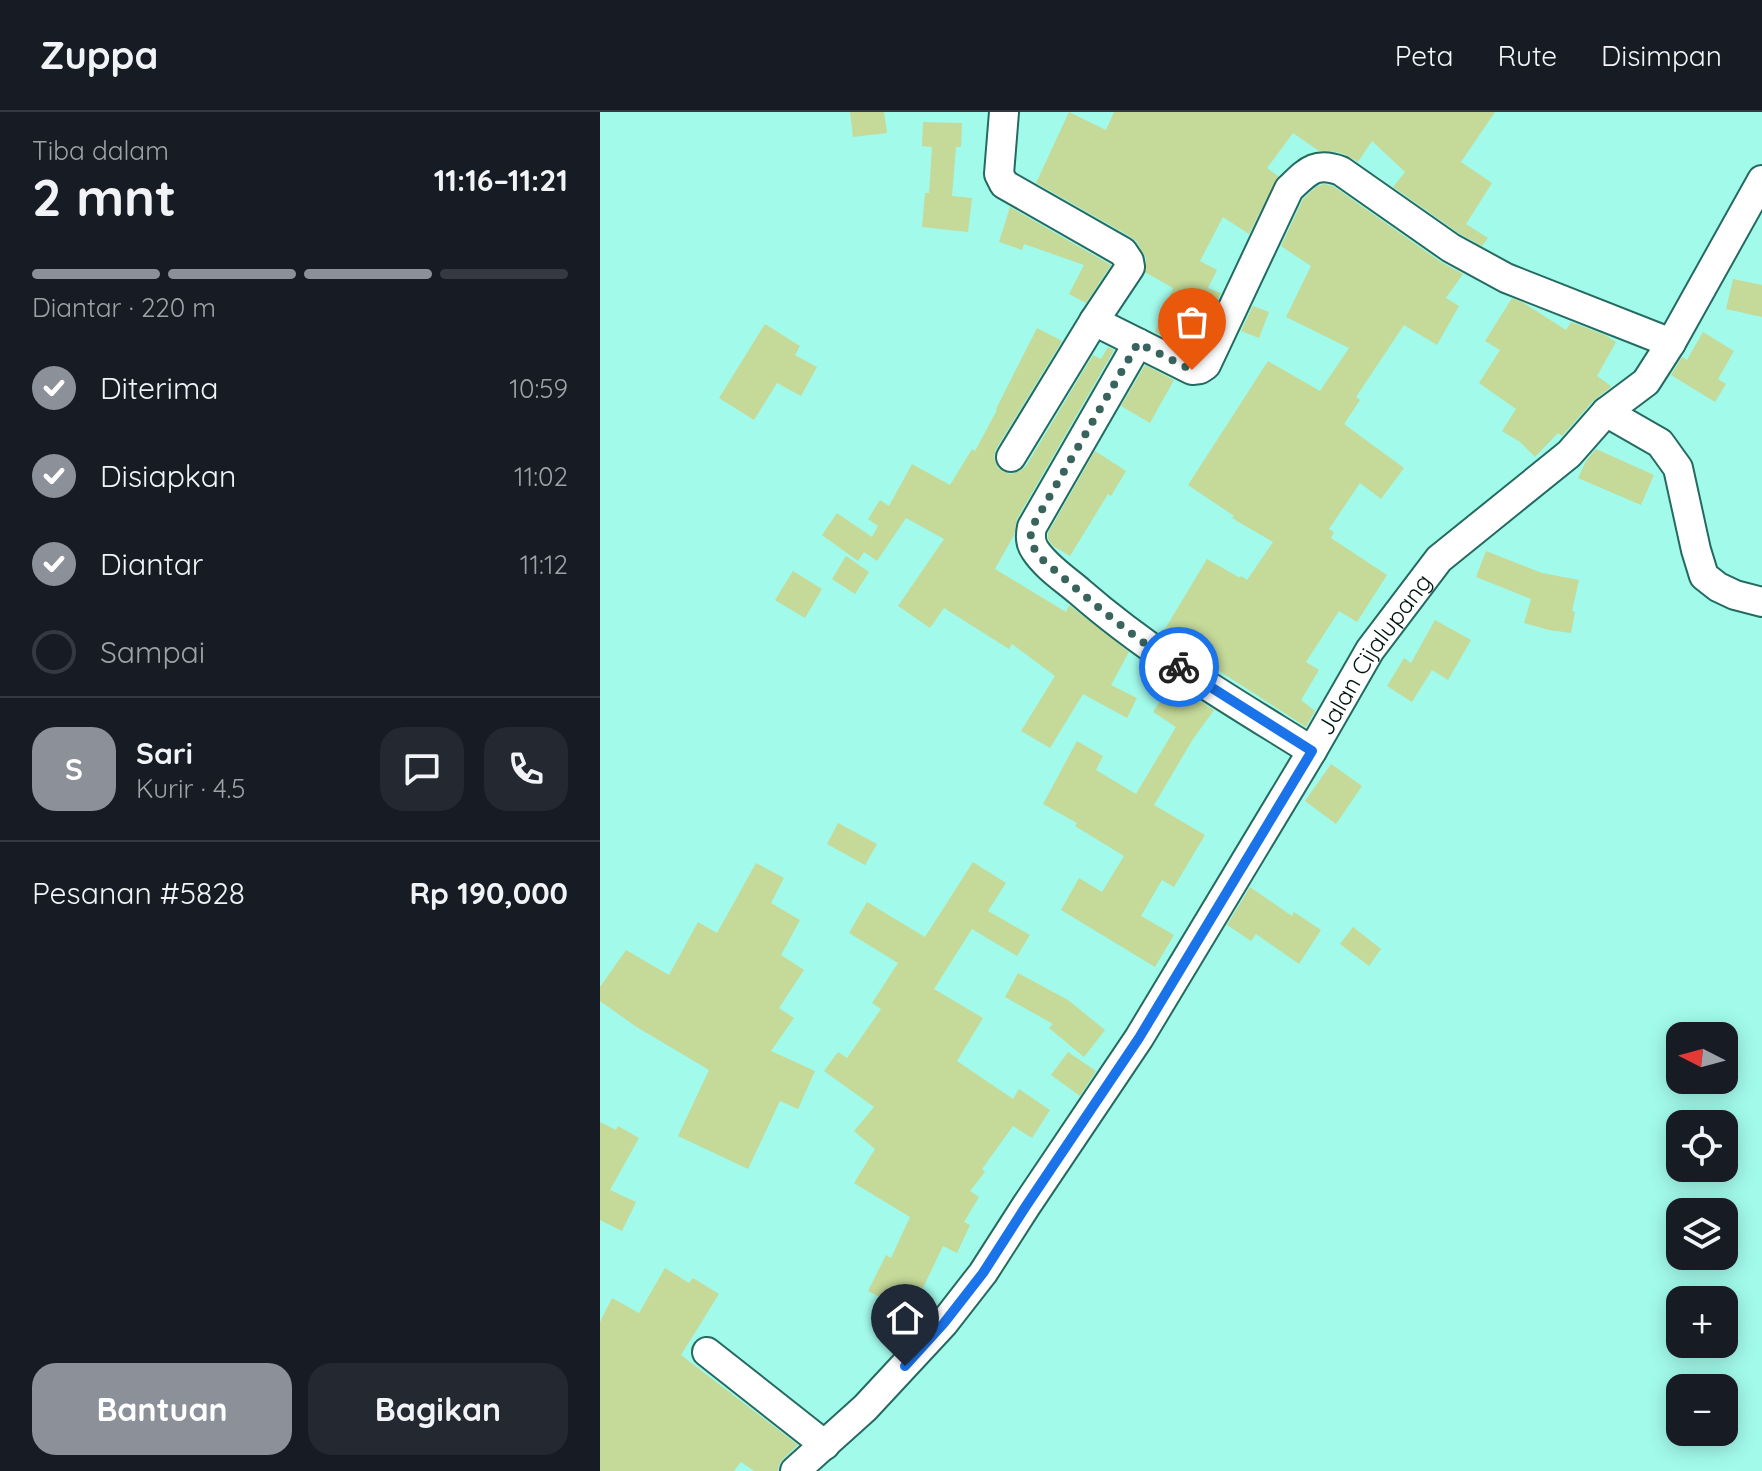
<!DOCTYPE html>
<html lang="id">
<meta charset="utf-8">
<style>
body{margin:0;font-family:Quicksand,sans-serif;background:#242831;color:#f1f3f6;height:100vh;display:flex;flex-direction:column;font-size:30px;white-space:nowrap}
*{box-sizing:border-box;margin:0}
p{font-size:26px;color:#9ea1a6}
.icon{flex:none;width:44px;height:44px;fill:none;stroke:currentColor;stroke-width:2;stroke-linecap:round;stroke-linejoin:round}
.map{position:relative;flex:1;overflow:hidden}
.sheet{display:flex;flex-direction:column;background:#171b24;width:600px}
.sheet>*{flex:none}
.needle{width:52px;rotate:276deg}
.tools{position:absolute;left:1066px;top:910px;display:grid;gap:16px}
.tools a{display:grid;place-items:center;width:72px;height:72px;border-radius:16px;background:#171b24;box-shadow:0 4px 20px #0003;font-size:40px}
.pin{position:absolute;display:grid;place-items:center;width:68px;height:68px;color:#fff;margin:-82px -34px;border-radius:50% 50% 50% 0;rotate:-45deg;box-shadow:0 0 8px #0007}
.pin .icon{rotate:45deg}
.courier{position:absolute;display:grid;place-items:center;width:80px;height:80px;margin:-40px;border:6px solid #1a73e8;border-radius:50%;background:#fff;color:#222;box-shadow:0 2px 10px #0007}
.summary em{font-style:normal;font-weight:700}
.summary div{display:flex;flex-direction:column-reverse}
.summary{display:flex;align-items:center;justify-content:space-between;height:136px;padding:0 32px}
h1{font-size:52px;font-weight:700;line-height:60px}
.bar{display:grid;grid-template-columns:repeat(4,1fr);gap:12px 8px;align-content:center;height:96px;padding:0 32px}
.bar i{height:10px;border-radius:6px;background:#363941}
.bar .selected{background:#8c9099}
.bar p{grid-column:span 4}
.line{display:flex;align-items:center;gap:20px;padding:0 32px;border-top:2px solid #363941}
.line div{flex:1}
.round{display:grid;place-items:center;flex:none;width:84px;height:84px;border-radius:24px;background:#242831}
ol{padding:0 32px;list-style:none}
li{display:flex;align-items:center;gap:24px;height:88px}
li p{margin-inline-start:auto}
li .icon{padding:8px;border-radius:50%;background:#8c9099;color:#fff;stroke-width:4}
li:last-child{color:#9ea1a6}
li i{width:44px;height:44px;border:4px solid #363941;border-radius:50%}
.cta{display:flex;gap:16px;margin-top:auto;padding:16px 32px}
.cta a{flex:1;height:92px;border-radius:24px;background:#8c9099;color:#fff;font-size:32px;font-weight:700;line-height:92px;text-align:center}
.cta a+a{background:#242831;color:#f1f3f6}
header{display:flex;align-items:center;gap:48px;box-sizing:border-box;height:112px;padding:0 40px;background:#171b24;border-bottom:2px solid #363941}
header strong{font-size:38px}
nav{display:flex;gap:44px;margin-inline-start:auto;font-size:28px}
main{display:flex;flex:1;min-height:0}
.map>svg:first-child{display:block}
.building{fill:#c5d999}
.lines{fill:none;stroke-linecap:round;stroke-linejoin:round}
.minor-casing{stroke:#256a61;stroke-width:32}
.minor{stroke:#fff;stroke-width:28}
.done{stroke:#39645d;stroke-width:8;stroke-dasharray:0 14.4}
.route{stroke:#1a73e8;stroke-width:10}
.labels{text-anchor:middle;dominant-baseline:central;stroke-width:7;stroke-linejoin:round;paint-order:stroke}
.street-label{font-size:24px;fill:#001410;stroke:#dbfcf5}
</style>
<header>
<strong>Zuppa</strong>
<nav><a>Peta</a><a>Rute</a><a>Disimpan</a></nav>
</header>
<main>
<section class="sheet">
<div class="summary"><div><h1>2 mnt</h1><p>Tiba dalam</p></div><em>11:16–11:21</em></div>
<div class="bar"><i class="selected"></i><i class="selected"></i><i class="selected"></i><i></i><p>Diantar · 220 m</p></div>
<ol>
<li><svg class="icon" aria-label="check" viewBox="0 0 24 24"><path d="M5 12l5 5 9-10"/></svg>Diterima<p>10:59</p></li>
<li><svg class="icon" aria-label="check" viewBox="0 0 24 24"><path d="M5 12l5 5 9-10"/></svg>Disiapkan<p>11:02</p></li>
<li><svg class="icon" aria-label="check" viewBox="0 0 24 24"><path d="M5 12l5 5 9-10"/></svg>Diantar<p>11:12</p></li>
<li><i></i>Sampai</li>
</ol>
<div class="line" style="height:144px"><b class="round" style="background:#8c9099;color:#fff">S</b><div><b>Sari</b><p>Kurir · 4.5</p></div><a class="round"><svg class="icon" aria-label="chat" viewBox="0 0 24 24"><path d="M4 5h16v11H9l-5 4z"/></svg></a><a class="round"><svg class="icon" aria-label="phone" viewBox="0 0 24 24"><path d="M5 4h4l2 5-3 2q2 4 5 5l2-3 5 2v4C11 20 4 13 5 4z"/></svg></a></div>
<div class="line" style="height:104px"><div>Pesanan #5828</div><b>Rp 190,000</b></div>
<div class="cta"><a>Bantuan</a><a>Bagikan</a></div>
</section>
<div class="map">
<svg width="1162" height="1359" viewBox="0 0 1162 1359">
<rect width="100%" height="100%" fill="#a2faeb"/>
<g class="building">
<polygon points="250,0 284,0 287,21 253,25"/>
<polygon points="469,0 506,18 514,0 895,0 861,50 892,71 866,112 888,126 882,134 860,122 793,75 805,60 772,29 758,50 746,43 737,40 719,39 693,21 667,56 678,64 649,122 623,105 600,149 617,158 608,176 621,181 609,206 605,204 591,238 555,220 573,176 545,160 546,146 537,130 531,125 436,71"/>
<polygon points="323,10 362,11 361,35 356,35 352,84 372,86 368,120 322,115 325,81 329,81 332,35 322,34"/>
<polygon points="724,72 733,74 841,150 863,162 846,186 859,194 837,233 804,213 756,285 760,288 744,312 804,356 781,387 760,371 729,417 734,420 731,426 787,463 757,510 739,499 706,550 719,558 701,588 715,599 706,615 562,522 607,447 640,466 641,464 647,468 673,430 632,406 634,404 588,373 668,249 720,279 749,236 686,205 711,154 681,134 703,87 716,75"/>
<polygon points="410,95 511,153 486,191 469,182 484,153 424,132 422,138 399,130"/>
<polygon points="1133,167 1162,173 1162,205 1126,197"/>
<polygon points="912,186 922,190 966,218 971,210 1005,223 1016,230 997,264 1011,274 1010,276 993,289 962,324 958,321 935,345 920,330 902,319 916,297 879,271 900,238 885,229"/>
<polygon points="653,194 669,200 659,226 641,219"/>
<polygon points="165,212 200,234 195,243 217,255 201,284 177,271 154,308 119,286"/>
<polygon points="437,216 462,229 396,337 394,345 397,354 402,359 410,362 418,360 426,354 493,243 501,247 508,235 514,238 417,407 414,423 395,457 466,500 469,493 529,540 511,573 537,586 527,606 483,582 450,636 421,619 455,564 412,532 409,537 344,496 330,516 298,494 344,427 306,406 277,449 264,440 258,449 222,423 237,401 272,425 278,414 268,407 280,388 289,394 312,352 350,373 372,337 375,339 397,298 396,297"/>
<polygon points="1103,220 1134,239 1118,267 1126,272 1115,290 1071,263 1082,245 1087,248"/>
<polygon points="545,253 574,268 550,311 521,294"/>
<polygon points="996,337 1054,363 1041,393 978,366 986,349"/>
<polygon points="495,339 526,359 511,384 508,382 470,444 453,434 448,427 448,421"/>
<polygon points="886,439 942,461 979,468 972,499 975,500 971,521 949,518 924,511 931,487 876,465"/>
<polygon points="246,444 269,460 255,482 232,467"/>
<polygon points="193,459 222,477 205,506 175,488"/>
<polygon points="835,508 871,528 848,568 832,558 812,590 787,574 804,546 811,551"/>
<polygon points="572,571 614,598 593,627 554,693 605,723 574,775 562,768 541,804 574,823 555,855 461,798 479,766 502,780 524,744 475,714 477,711 443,692 477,629 503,644 496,658 536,682 576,615 553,600"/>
<polygon points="731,652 762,674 736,712 705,689"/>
<polygon points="238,711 277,732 265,753 227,732"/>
<polygon points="373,750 406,771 388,799 430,823 417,844 372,817 334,877 383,906 357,949 413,987 419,977 450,998 432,1026 413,1014 382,1057 385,1060 370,1079 379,1085 364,1110 370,1113 357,1141 343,1134 311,1201 268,1179 286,1143 291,1146 310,1105 254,1071 275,1037 254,1019 274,995 224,959 238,940 247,946 281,897 272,891 298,851 249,821 267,790 325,825"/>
<polygon points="156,751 184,766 171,791 200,808 181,843 204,858 179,896 194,906 171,939 215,959 198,997 180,989 148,1057 78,1024 109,958 35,914 0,889 0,875 26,838 69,863 98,810 117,821"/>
<polygon points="650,775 692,804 694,800 721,818 699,852 656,822 651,829 627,813"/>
<polygon points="753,815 781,837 769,854 740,832"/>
<polygon points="418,861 468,888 505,918 484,945 449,916 453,912 405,885"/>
<polygon points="468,940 496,959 480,984 451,963"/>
<polygon points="0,1010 16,1018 18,1014 39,1026 10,1078 36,1090 22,1119 0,1108"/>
<polygon points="65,1156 89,1171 93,1166 119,1182 81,1243 198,1333 183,1347 179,1353 178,1359 154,1359 141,1350 134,1359 0,1359 0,1210 12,1186 39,1201"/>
</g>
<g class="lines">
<defs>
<g id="minor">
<polyline points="404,0 399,62 404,72 523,140 529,149 530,155 494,209 411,345"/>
<path d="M494,209l98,49 8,-1 6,-4 83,-176c18,-17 26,-28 52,-18l110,77 55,30 165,65"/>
<path d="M538,231l-106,184c-2,9 -2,16 3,23 11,17 30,29 45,42 71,62 152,109 232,159"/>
<polyline points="1006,300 1060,331 1078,356 1096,438 1104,464 1118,475 1135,483 1162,490"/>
<polyline points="107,1240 225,1333"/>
<path id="s1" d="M195,1359l70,-63 79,-85 39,-50 43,-67 113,-168 173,-287 58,-101 69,-91 130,-105 37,-42 40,-30 25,-39 91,-163"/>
</g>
</defs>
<use href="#minor" class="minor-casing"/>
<use href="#minor" class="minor"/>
</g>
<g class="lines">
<path class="done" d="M579,555c-48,-31 -91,-68 -135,-106 -10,-11 -16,-19 -12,-34l106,-184 54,27"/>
<polyline class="route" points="305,1254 344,1211 383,1161 426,1094 539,926 712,639 579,555"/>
</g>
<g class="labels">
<g class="street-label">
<text stroke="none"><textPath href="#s1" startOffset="1006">Jalan Cijalupang</textPath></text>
</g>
</g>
</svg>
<div class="tools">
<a><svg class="needle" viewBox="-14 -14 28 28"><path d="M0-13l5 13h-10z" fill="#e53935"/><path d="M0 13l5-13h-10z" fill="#9ea1a6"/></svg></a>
<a><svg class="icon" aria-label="locate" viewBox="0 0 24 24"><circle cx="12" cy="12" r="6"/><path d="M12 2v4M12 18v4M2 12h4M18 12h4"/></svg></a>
<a><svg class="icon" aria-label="layers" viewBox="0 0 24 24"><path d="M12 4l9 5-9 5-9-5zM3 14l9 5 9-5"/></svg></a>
<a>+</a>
<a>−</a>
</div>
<div class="pin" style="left:592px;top:258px;background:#ea580c"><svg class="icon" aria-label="bag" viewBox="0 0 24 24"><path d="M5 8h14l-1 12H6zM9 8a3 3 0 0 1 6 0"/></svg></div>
<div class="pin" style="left:305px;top:1254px;background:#1f2937"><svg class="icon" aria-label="home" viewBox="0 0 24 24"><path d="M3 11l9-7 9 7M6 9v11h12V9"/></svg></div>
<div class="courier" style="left:579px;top:555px"><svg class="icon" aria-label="bike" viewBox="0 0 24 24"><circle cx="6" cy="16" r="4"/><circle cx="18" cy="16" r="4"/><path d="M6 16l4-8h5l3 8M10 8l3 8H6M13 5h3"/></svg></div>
</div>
</main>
